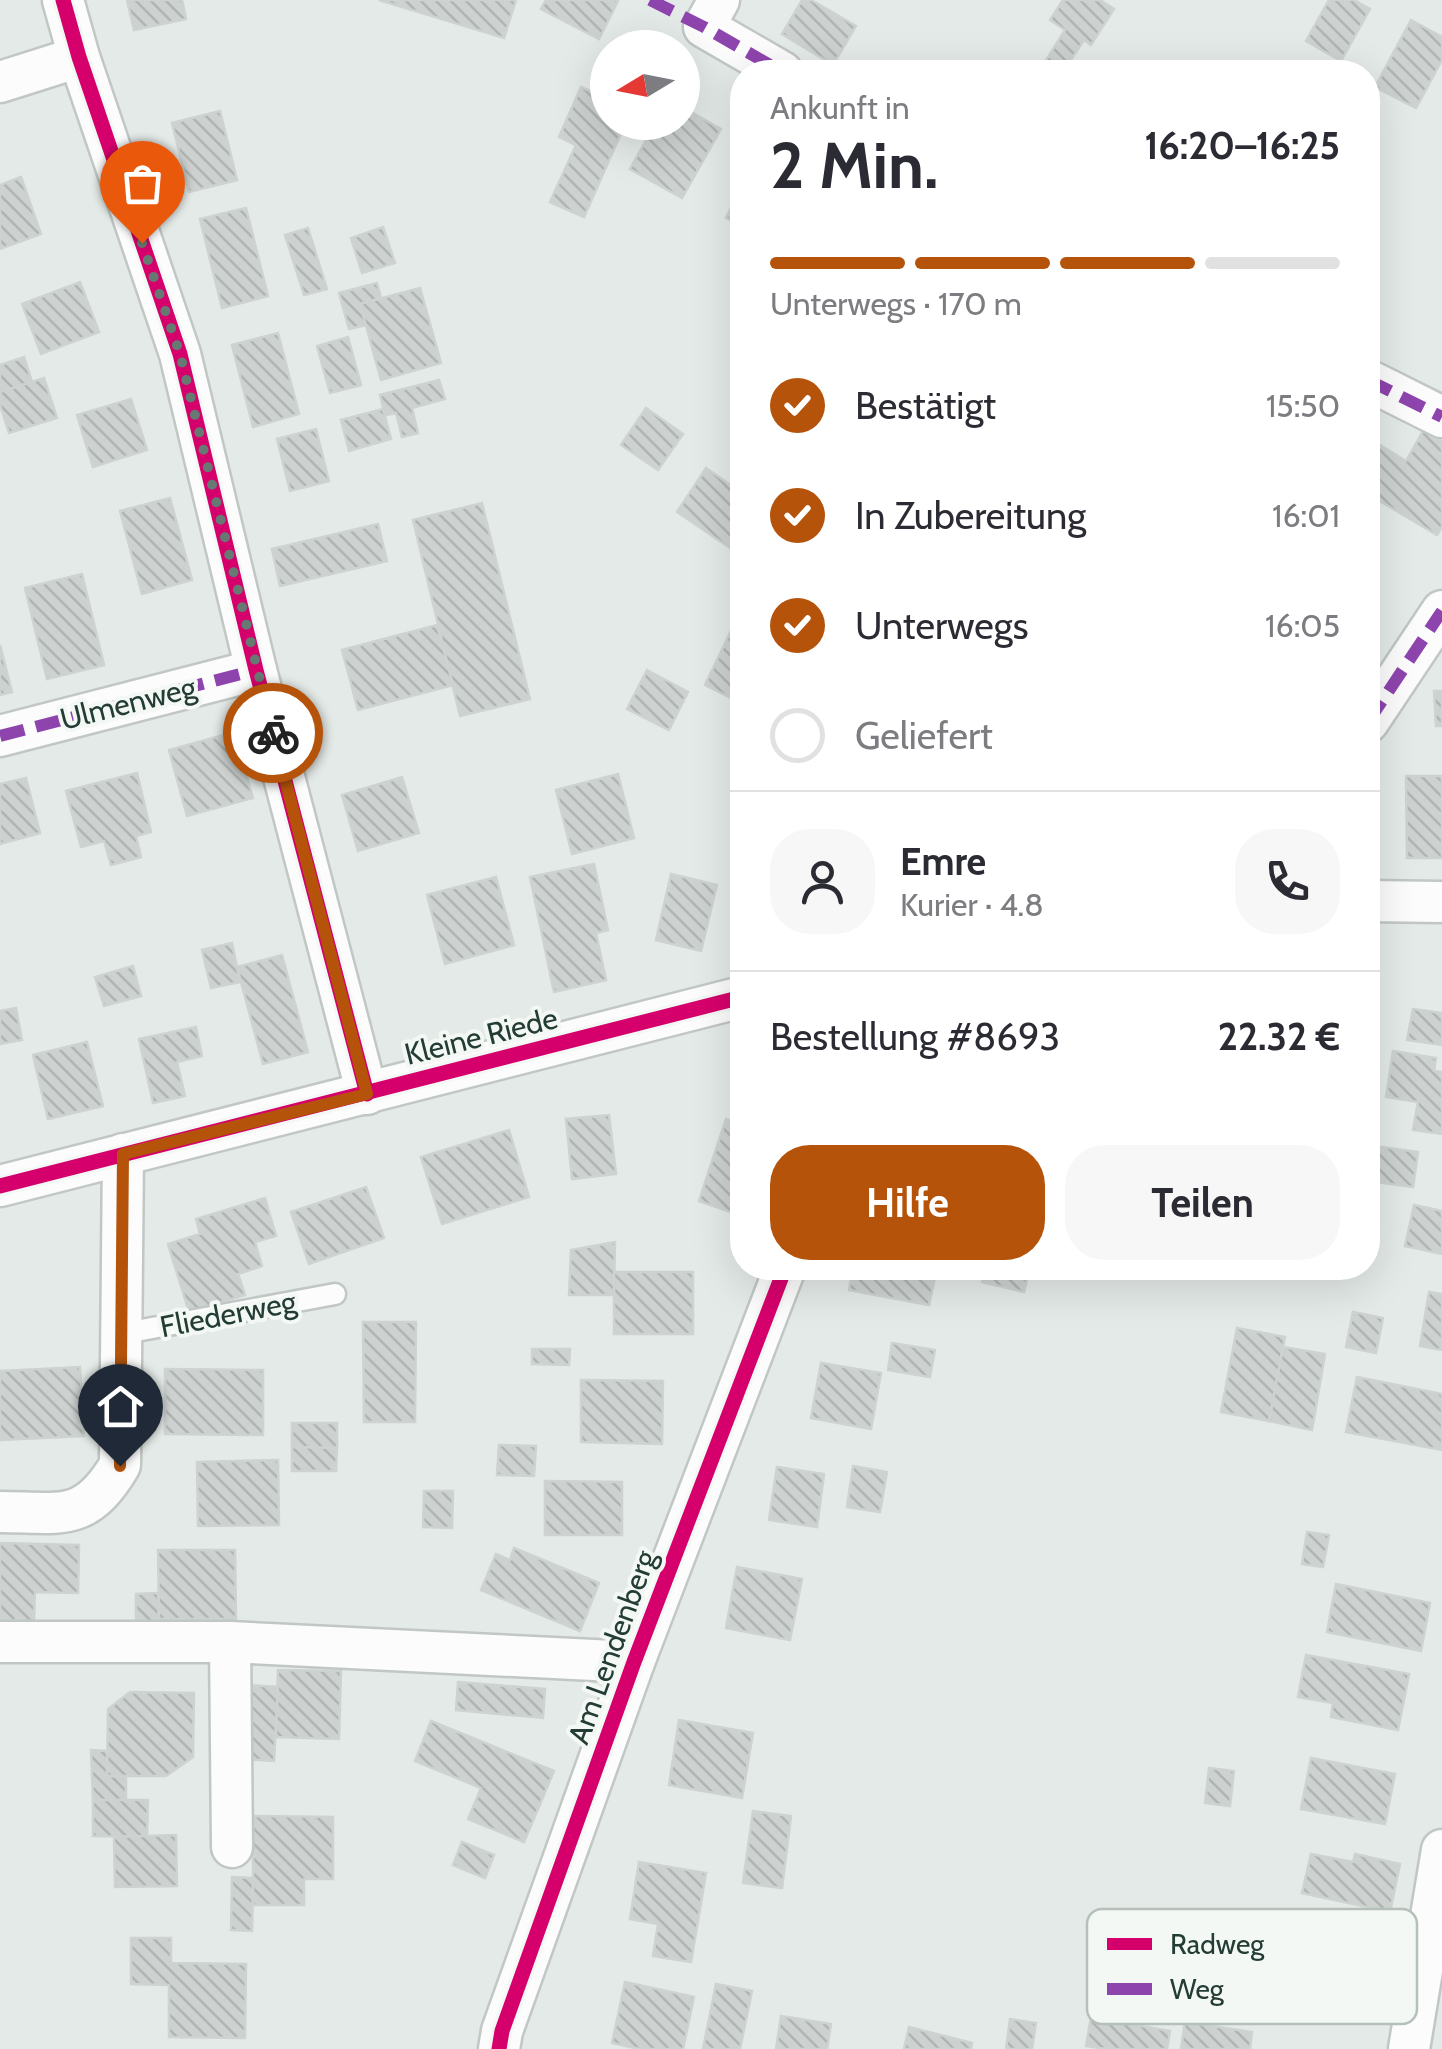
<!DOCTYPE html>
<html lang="de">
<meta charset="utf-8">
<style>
body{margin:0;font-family:Cabin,sans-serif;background:#f7f7f7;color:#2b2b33;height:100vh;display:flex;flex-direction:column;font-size:38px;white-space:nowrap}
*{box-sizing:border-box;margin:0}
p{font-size:32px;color:#7c7c81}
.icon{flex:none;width:55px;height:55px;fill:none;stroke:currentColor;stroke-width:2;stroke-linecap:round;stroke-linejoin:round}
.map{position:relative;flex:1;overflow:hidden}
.drawer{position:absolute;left:730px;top:60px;width:650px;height:1220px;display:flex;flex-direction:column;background:#fff;border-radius:40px;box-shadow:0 10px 40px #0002}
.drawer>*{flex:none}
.needle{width:65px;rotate:260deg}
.controls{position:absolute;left:590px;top:30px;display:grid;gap:20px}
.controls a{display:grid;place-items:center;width:110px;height:110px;border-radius:50%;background:#fff;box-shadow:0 10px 40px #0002;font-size:50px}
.pin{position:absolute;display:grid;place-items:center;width:85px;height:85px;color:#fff;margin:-102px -42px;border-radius:50% 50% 50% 0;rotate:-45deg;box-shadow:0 0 10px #0007}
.pin .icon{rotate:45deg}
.courier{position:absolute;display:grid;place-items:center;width:100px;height:100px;margin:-50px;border:8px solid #b45309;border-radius:50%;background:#fff;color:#222;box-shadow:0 2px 12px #0007}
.overview em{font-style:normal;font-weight:800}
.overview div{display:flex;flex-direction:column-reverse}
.overview{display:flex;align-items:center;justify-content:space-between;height:170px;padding:0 40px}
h1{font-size:65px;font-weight:800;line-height:75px}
.bar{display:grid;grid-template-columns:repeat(4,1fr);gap:15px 10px;align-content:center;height:120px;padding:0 40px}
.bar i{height:12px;border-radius:8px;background:#e1e1e2}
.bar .selected{background:#b45309}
.bar p{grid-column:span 4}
.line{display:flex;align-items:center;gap:25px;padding:0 40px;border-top:2px solid #e1e1e2}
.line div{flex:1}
.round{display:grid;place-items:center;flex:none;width:105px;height:105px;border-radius:40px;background:#f7f7f7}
ol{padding:0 40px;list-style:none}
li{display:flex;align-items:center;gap:30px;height:110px}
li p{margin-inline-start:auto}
li .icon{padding:10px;border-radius:50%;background:#b45309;color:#fff;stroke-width:4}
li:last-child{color:#7c7c81}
li i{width:55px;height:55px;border:5px solid #e1e1e2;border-radius:50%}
.cta{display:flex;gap:20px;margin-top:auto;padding:20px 40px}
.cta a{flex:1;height:115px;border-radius:40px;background:#b45309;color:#fff;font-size:40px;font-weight:800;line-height:115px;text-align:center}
.cta a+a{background:#f7f7f7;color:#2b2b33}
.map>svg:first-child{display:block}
.building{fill:url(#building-back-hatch);stroke:#cdd3d0;stroke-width:2.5}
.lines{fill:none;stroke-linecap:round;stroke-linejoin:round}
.service-casing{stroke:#c1c7c4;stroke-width:25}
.minor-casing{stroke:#c1c7c4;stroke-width:45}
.service{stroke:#fbfcfb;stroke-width:20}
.minor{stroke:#fbfcfb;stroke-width:40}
.quiet{stroke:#8e44ad;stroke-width:12;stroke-dasharray:25 12;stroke-linecap:butt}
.cycleway-casing{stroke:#f3f8f5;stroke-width:21}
.cycleway{stroke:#d6006c;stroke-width:15}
.done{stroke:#677973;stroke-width:10;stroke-dasharray:0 18}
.route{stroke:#b45309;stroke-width:12}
.labels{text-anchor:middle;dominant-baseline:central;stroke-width:8;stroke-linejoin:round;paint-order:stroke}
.street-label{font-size:30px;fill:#233c34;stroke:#f3f8f5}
.key{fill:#f3f8f5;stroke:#b5c0bb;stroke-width:2.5}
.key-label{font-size:28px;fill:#233c34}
</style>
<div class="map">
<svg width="1442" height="2049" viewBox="0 0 1442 2049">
<defs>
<pattern id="building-back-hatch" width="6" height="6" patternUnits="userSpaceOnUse" patternTransform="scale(2.5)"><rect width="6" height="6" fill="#cdd2d0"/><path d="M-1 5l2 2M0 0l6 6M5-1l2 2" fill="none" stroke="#b0b5b3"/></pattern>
</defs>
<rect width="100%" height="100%" fill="#e4eae7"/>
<g class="building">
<polygon points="127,0 182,0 186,19 134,30"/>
<polygon points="379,0 516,0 504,38"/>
<polygon points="546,0 615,0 618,1 599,39 541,9"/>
<polygon points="802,0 811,0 856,26 833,65 782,34"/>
<polygon points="1063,0 1100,0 1114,9 1091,45 1084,40 1063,72 1055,72 1043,65 1065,30 1050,20"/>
<polygon points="1329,0 1354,0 1370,9 1341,61 1306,41"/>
<polygon points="1411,20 1442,37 1442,60 1416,108 1375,87"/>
<polygon points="581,87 608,99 608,122 626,122 584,217 550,202 576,145 559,137"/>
<polygon points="682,107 721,129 682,198 630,169 656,122 682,122"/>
<polygon points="220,111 237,180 189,192 172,123"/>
<polygon points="21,177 41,234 0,249 0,185"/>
<polygon points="742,186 742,226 726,218"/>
<polygon points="246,208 268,296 222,308 200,219"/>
<polygon points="383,227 395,263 362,273 351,238"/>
<polygon points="308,228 327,289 304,295 285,235"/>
<polygon points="80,282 99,332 41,354 22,304"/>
<polygon points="377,283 381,298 360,304 366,325 349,329 339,293"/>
<polygon points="420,288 441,363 381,380 360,304"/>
<polygon points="278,333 299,414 253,427 232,345"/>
<polygon points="348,337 361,385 330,393 317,346"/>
<polygon points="24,357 32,382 0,392 0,365"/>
<polygon points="44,378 57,418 9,433 0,405 0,392"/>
<polygon points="439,380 445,399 412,408 418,433 402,437 396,413 385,415 380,395"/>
<polygon points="131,399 147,450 93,467 77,415"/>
<polygon points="646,408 683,434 658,470 621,445"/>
<polygon points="383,409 391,439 349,451 341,420"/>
<polygon points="316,429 329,481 290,491 277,439"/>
<polygon points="1423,431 1442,442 1442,527 1437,535 1368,494 1368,466 1380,445 1406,461"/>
<polygon points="706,468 742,493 742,556 677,512"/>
<polygon points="170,498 192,580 142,594 120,511"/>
<polygon points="482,503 530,699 460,716 413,520"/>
<polygon points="378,524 387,561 280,586 272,549"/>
<polygon points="82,574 104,665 47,679 25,588"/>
<polygon points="742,608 742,689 737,701 705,685"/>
<polygon points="437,625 453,685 358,710 342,650"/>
<polygon points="0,645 12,692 0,695"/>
<polygon points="647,670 688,692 669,730 627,709"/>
<polygon points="1434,691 1442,691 1442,726 1436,726"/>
<polygon points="234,732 253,798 187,816 169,750"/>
<polygon points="137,773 151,832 136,836 141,857 111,865 104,841 81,847 66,791"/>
<polygon points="618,774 634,838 572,854 556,790"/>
<polygon points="1406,776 1442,776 1442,858 1407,858"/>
<polygon points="402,777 419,833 358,851 342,795"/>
<polygon points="26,778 40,833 0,844 0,784"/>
<polygon points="594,864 608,930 596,933 606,980 554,992 530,877"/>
<polygon points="671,874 717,885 701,951 656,940"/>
<polygon points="496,877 514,945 445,964 427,895"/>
<polygon points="232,943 240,982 211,988 202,950"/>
<polygon points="282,955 308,1052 263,1064 237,967"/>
<polygon points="133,966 141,996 104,1006 95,977"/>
<polygon points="16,1008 22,1040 0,1044 0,1011"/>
<polygon points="1413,1009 1442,1013 1442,1045 1407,1040"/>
<polygon points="196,1027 202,1056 177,1062 185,1096 153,1103 139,1039"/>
<polygon points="87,1042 103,1106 48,1119 33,1055"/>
<polygon points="1393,1051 1436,1058 1434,1071 1442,1072 1442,1134 1413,1130 1418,1102 1386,1097"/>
<polygon points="609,1115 616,1174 572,1179 566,1119"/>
<polygon points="726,1119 742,1125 742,1216 699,1201"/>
<polygon points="509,1130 529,1197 442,1224 421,1157"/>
<polygon points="1368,1145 1418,1152 1413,1187 1368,1181"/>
<polygon points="366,1187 384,1238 309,1264 291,1212"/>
<polygon points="265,1198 276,1236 255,1242 262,1266 238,1274 245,1295 189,1312 168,1244 200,1234 196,1219"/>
<polygon points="1414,1205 1442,1211 1442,1254 1405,1246"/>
<polygon points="615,1242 614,1295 569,1295 571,1250"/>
<polygon points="853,1268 937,1268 929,1305 849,1290"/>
<polygon points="986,1268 1030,1268 1024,1292 982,1282"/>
<rect x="614" y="1272" width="79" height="62"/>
<polygon points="1429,1292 1442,1294 1442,1350 1420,1346"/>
<polygon points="1353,1312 1383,1318 1376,1353 1346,1347"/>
<polygon points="363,1322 416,1322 415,1422 364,1422"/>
<polygon points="1237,1328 1285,1337 1269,1421 1221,1412"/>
<polygon points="892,1343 935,1350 930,1377 888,1370"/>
<polygon points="1283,1347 1325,1354 1312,1430 1269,1421"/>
<polygon points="532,1349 570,1349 569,1365 532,1364"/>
<polygon points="821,1363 881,1373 871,1429 811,1418"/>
<polygon points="80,1367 84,1436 0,1440 0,1371"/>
<polygon points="165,1369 263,1370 263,1435 165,1434"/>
<polygon points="1357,1377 1442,1394 1442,1450 1346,1432"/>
<polygon points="581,1380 663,1381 662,1444 581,1442"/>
<polygon points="292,1423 337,1423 337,1448 292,1447"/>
<polygon points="499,1445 536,1446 534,1476 497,1475"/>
<polygon points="292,1447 337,1448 336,1471 292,1471"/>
<polygon points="278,1460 279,1525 198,1526 197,1462"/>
<polygon points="853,1466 887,1472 880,1512 847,1507"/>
<polygon points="777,1467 824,1474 817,1527 769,1520"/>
<polygon points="545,1481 622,1482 622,1535 545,1535"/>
<polygon points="424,1491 453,1491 452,1528 423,1527"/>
<polygon points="1307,1532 1329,1535 1323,1567 1302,1564"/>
<polygon points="0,1543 79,1545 78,1593 35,1592 34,1621 0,1620"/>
<polygon points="514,1548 599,1583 580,1631 481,1590 496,1554 510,1560"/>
<polygon points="158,1550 235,1550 236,1619 159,1619"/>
<polygon points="737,1567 802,1579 790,1640 726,1628"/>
<polygon points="1336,1584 1430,1603 1421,1651 1327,1632"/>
<polygon points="158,1593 159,1632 136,1632 136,1594"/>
<polygon points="1306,1655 1409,1674 1398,1730 1331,1717 1333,1703 1298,1697"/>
<polygon points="278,1670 341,1671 339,1739 276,1737"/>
<polygon points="458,1682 545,1689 543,1718 456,1710"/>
<polygon points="246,1685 278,1687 274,1761 242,1759"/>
<polygon points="130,1692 194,1693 193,1757 166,1776 107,1776 108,1709"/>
<polygon points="679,1720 753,1733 742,1798 669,1785"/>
<polygon points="431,1721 554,1771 524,1842 468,1819 481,1788 415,1761"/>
<polygon points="91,1750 107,1751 107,1776 126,1777 126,1800 93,1800"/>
<polygon points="1311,1758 1395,1774 1385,1824 1301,1809"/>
<polygon points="1209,1768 1234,1771 1230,1806 1205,1803"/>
<polygon points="93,1800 148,1800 147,1837 93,1836"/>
<polygon points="753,1811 791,1816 782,1888 743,1883"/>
<polygon points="253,1816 333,1817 333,1879 304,1879 304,1905 253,1905"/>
<polygon points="176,1835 177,1886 115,1887 114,1837"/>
<polygon points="462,1842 494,1855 485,1878 453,1865"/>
<polygon points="1311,1854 1353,1862 1355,1854 1400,1864 1390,1912 1302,1893"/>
<polygon points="639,1862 706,1873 691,1962 653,1956 658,1924 630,1919"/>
<polygon points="232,1877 253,1878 252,1931 231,1930"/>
<polygon points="131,1938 171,1938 171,1963 246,1964 245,2038 169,2037 169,1985 131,1984"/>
<polygon points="625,1982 694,1997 683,2049 640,2049 612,2043"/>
<polygon points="716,1984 752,1991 740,2049 703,2049"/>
<polygon points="781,2016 831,2024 827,2049 776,2049"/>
<polygon points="1091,2017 1170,2031 1167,2049 1106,2049 1086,2046"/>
<polygon points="1010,2019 1036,2023 1032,2049 1006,2049"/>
<polygon points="1185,2022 1252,2032 1250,2049 1181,2049"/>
<polygon points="909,2027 972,2043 971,2049 904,2049"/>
</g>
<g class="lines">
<defs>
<polyline id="service" points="120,1334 335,1294"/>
<g id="minor">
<polyline points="63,0 79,57 180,354 256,670 367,1094"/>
<polyline points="719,0 704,27 782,72"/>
<polyline points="0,82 79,57"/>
<polyline points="1368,380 1442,417"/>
<polyline points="1368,722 1442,611"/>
<polyline points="0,736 256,670"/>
<polyline points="1368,901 1442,902"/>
<polyline points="0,1186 742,997"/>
<path d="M0,1512c61,0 85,12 120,-47l3,-311"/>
<polyline points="0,1642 230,1642"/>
<polyline points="232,1847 230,1642 634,1662"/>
<polyline points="499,2049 502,2031 634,1662 785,1268"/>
<polyline points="1409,2049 1442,1850"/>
</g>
</defs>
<use href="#service" class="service-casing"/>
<use href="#minor" class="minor-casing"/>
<use href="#service" class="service"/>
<use href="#minor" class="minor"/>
<g class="quiet">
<polyline points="650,0 704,27 782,72"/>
<polyline points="1368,380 1442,417"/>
<polyline points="1368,722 1442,611"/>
<polyline points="0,736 256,670"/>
</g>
<defs>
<g id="cycleway">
<polyline points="63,0 79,57 180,354 256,670 367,1094"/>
<polyline points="0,1186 742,997"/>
<polyline points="499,2049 502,2031 634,1662 785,1268"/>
</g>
</defs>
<use href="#cycleway" class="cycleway-casing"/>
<use href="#cycleway" class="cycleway"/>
</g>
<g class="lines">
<polyline class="done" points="142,243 180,354 273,733"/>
<polyline class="route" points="120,1466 123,1154 367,1094 273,733"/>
</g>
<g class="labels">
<g class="street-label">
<text transform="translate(128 703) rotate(-14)">Ulmenweg</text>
<text transform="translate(481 1036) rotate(-14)">Kleine Riede</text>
<text transform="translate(228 1314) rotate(-11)">Fliederweg</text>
<text transform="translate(612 1647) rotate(-70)">Am Lendenberg</text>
</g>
</g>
<rect x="1087" y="1909" width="330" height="115" rx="15" class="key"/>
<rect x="1107" y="1938" width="45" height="12" fill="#d6006c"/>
<rect x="1107" y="1983" width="45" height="12" fill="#8e44ad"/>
<g class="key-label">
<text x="1170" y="1954">Radweg</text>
<text x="1170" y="1999">Weg</text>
</g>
</svg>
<div class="controls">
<a><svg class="needle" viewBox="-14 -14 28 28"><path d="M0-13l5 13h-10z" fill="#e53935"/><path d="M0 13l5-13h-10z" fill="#7c7c81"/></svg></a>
</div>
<div class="pin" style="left:142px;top:243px;background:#ea580c"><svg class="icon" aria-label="bag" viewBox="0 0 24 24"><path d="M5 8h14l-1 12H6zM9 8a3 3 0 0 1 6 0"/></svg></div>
<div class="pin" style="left:120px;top:1466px;background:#1f2937"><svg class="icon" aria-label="home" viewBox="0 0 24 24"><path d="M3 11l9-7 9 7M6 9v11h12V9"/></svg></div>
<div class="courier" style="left:273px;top:733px"><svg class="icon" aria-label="bike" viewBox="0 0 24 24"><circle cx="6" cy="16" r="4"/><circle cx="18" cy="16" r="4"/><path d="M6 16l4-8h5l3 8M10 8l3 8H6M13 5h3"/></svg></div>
<section class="drawer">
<div class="overview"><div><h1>2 Min.</h1><p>Ankunft in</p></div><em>16:20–16:25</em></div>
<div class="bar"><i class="selected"></i><i class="selected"></i><i class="selected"></i><i></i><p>Unterwegs · 170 m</p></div>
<ol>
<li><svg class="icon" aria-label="check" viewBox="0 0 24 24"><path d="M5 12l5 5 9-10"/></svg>Bestätigt<p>15:50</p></li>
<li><svg class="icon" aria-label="check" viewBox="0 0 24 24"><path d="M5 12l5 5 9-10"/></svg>In Zubereitung<p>16:01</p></li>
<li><svg class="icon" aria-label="check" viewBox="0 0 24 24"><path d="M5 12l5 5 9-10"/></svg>Unterwegs<p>16:05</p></li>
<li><i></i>Geliefert</li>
</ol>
<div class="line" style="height:180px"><a class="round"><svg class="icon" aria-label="person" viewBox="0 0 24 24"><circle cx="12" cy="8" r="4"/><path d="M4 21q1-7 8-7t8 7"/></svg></a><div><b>Emre</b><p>Kurier · 4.8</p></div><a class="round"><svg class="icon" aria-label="phone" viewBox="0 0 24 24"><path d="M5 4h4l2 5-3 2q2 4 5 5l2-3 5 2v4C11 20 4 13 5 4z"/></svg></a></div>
<div class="line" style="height:130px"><div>Bestellung #8693</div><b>22.32 €</b></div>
<div class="cta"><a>Hilfe</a><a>Teilen</a></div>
</section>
</div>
